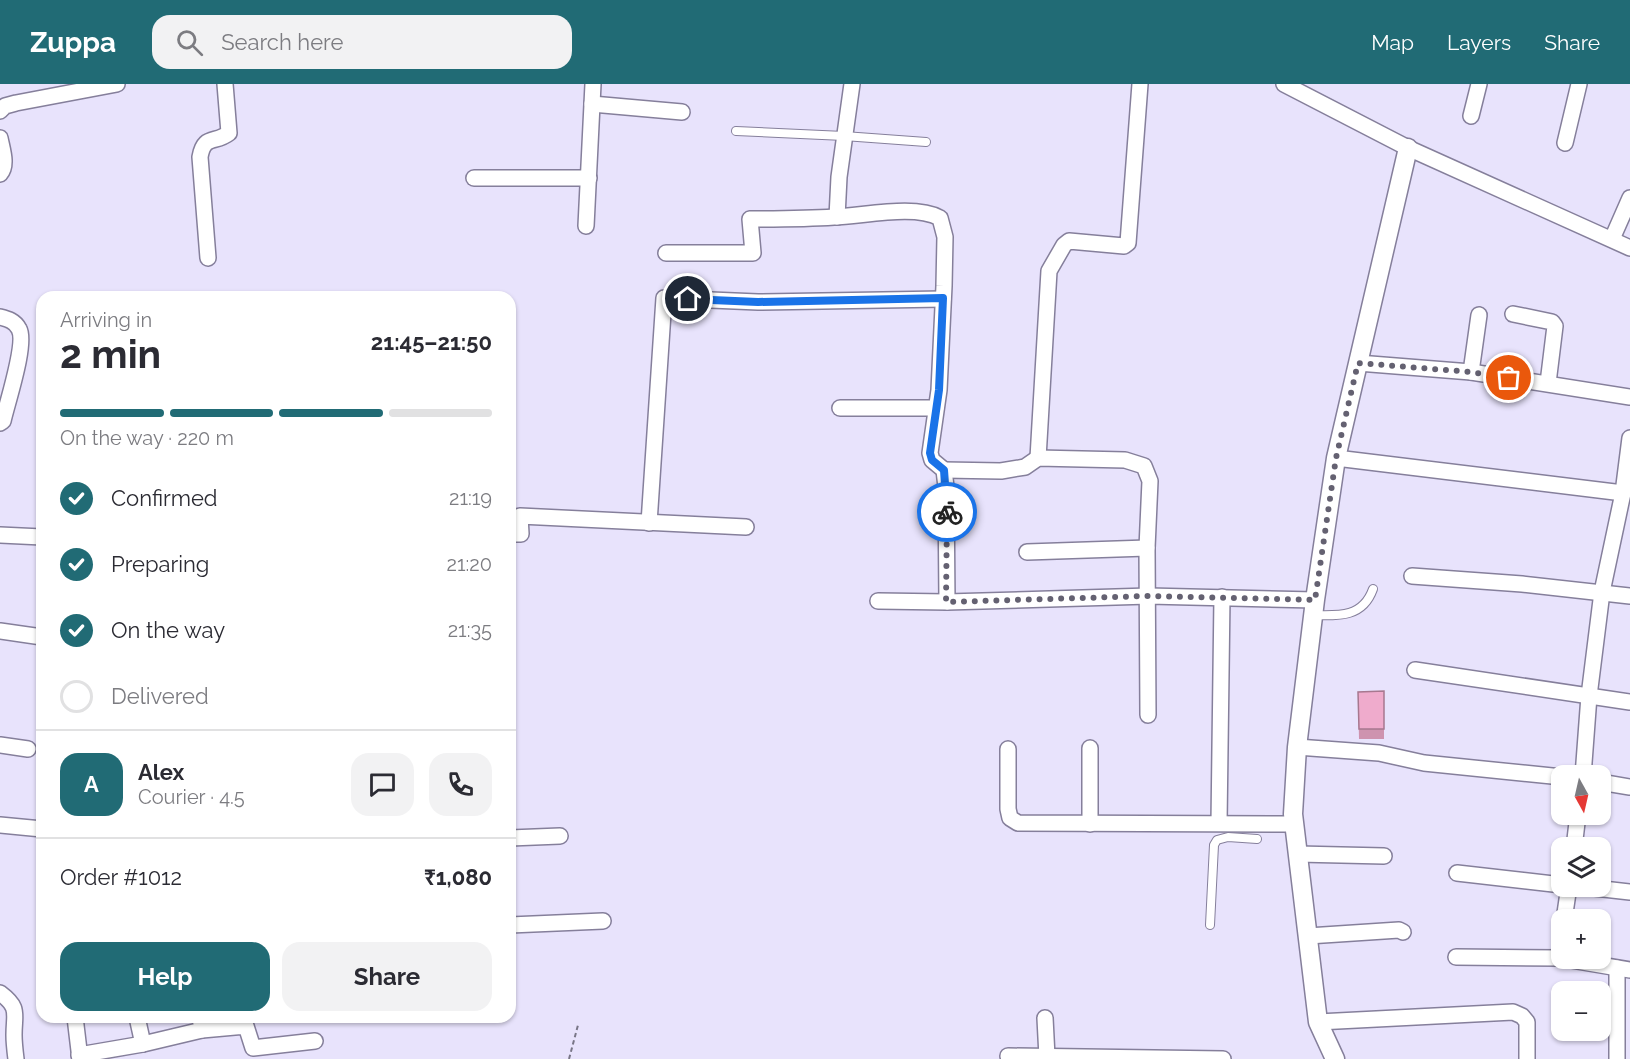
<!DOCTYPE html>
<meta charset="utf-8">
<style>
body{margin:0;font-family:Raleway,sans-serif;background:#f2f2f3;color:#2b2b33;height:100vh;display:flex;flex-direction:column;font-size:22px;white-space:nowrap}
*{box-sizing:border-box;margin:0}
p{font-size:20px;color:#7c7c81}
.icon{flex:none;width:33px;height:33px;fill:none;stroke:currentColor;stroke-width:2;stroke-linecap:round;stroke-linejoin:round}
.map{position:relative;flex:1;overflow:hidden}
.panel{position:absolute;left:36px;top:207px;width:480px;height:732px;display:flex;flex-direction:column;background:#fff;border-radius:18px;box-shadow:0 2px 4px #0004}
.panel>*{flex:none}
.needle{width:39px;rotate:172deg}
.controls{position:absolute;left:1551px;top:681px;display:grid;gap:12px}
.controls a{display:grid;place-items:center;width:60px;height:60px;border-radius:12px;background:#fff;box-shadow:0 2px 4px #0004;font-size:30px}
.pin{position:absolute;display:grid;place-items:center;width:51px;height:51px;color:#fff;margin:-26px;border:3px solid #fff;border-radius:50%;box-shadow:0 2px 6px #0007}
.courier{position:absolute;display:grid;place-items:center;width:60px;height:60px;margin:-30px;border:4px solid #1a73e8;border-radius:50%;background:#fff;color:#222;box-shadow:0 2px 8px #0007}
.headline em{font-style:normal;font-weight:700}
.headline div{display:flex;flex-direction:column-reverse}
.headline{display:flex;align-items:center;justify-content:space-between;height:102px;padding:0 24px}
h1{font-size:39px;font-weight:700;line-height:45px}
.bar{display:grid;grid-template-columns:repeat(4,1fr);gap:9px 6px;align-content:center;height:72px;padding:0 24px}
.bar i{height:8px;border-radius:4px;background:#e1e1e2}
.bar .active{background:#216b75}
.bar p{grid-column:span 4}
.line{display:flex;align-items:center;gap:15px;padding:0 24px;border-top:2px solid #e1e1e2}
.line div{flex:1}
.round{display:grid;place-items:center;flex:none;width:63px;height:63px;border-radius:18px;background:#f2f2f3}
ol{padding:0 24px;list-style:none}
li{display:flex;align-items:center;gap:18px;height:66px}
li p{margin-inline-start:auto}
li .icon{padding:6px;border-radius:50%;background:#216b75;color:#fff;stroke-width:4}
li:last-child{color:#7c7c81}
li i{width:33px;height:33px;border:3px solid #e1e1e2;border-radius:50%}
.button{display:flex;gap:12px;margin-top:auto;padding:12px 24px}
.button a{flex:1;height:69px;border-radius:18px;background:#216b75;color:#fff;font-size:24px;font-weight:700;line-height:69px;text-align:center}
.button a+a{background:#f2f2f3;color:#2b2b33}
header{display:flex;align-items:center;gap:36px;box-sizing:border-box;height:84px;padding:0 30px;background:#216b75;color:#fff}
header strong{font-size:28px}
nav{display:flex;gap:33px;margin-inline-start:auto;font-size:21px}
.search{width:420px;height:54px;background:#f2f2f3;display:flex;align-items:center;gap:15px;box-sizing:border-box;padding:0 21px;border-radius:18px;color:#7c7c81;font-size:22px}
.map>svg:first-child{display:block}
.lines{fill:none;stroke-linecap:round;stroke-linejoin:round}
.service-casing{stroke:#857f9b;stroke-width:10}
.minor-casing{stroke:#857f9b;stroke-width:18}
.tertiary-casing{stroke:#857f9b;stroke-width:21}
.path{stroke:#797687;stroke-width:2;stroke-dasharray:4.5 3;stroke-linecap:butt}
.service{stroke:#fff;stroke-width:8}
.minor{stroke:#fff;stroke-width:15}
.tertiary{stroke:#fff;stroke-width:18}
.wall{fill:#ce93af}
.building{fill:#efabcc;stroke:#a7788f;stroke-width:1.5}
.done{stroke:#646171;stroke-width:6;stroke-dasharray:0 10.8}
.route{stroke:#1a73e8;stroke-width:8}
</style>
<header>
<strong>Zuppa</strong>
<div class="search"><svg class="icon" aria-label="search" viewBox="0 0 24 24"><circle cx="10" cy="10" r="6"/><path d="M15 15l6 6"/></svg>Search here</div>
<nav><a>Map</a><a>Layers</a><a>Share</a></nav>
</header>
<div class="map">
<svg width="1630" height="975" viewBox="0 0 1630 975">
<rect width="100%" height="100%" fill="#e8e3fc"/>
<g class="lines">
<defs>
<g id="service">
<polyline points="736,47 844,52 926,58"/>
<path d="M1313,531c27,1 50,2 60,-26"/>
<polyline points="1210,841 1214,761 1217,756 1228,753 1257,755"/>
</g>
<g id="minor">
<polyline points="1284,0 1408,64 1630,164"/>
<polyline points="592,20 682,28"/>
<polyline points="0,27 5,22 16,19 117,0"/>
<polyline points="1471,32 1479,0"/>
<path d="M0,54c2,11 8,27 0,36"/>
<polyline points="1565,59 1579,0"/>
<polyline points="474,94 589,94"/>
<polyline points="837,133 839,93 852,0"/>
<polyline points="586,142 593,0"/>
<polyline points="1612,155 1630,114"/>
<path d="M666,169h87l-3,-34c28,0 56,0 84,-2 30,-1 81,-13 106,1l5,19 -1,49 -5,104 -9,63 2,7 12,10 2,17 1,115"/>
<path d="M208,174l-8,-101c4,-23 15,-13 29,-24l-4,-49"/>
<polyline points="1513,230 1552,238 1555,242 1548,299"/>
<path d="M0,233c8,2 15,4 19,12 8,14 -12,74 -16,92l-3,2"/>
<polyline points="1358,279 1471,288 1630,313"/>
<polyline points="1471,288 1479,231"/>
<polyline points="840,324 936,324"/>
<polyline points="1038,374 1049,187 1064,161 1069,157 1124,162 1128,159 1140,0"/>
<polyline points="1336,374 1623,409"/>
<polyline points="944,386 1001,387 1025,383 1038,374 1125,376 1144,382 1150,397 1147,464 1148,631"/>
<polyline points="649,439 664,214 758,218 943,215"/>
<polyline points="510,450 521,450 520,432 746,443"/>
<polyline points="0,451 42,453"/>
<polyline points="1027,468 1147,464"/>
<polyline points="1412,492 1522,500 1630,512"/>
<polyline points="878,517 947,518 1149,512 1315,516"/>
<polyline points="0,547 42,553"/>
<polyline points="1415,586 1630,618"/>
<polyline points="0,661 28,665"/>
<polyline points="1297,663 1379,669 1424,679 1562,693"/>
<polyline points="1090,664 1090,740"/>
<polyline points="1008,665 1008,725 1010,734 1018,739 1295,740"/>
<polyline points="1583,692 1589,612 1602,508 1623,409 1630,354"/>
<polyline points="1600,698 1630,703"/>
<polyline points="1219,739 1222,513"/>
<polyline points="0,741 42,745"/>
<polyline points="510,754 560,752"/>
<polyline points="1574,764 1578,730"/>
<polyline points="1298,770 1384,772"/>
<polyline points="1457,789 1562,801"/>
<polyline points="1577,802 1630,808"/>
<polyline points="1564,836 1569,802"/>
<polyline points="510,841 603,837"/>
<polyline points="1308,852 1399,846 1403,848"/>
<polyline points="1456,873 1559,874 1562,856"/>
<polyline points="1559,874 1630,886"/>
<path d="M0,909c20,15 14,20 14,42 0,8 1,16 2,24"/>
<polyline points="75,933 80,975"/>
<polyline points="137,933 143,960"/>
<polyline points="1045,934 1047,973"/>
<polyline points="1318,938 1513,928 1522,932 1527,938 1527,975"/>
<polyline points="202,946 246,942 253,964 315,957"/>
<polyline points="79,971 143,960 202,946 200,933"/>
<polyline points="1008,972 1223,975"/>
<polyline points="1617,975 1617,884"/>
</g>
<polyline id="tertiary" points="1335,975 1318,938 1293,730 1297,663 1315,516 1336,374 1408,64"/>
</defs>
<use href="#service" class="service-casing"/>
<use href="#minor" class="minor-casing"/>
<use href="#tertiary" class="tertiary-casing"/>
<polyline class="path" points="569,975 578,941"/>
<use href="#service" class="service"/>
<use href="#minor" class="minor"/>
<use href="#tertiary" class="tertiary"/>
</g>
<polygon class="wall" points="1384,607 1384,655 1359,655 1358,608"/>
<polygon class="building" points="1384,607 1384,645 1359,645 1358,608"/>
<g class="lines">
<polyline class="done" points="947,428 946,518 1149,512 1315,516 1336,374 1358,279 1471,288 1509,294"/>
<polyline class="route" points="688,215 758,218 943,214 939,306 930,369 932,376 944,386 947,428"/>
</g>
</svg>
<div class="controls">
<a><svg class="needle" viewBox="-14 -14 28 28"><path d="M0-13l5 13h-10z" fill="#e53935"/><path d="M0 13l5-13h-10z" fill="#7c7c81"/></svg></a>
<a><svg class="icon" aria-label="layers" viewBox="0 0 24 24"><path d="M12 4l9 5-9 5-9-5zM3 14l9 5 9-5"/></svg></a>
<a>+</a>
<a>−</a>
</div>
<div class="pin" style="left:1509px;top:294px;background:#ea580c"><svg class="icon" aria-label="bag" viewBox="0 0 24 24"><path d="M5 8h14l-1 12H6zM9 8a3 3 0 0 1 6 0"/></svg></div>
<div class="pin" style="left:688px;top:215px;background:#1f2937"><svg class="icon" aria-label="home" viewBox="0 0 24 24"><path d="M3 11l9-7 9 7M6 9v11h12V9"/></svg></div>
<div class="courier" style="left:947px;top:428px"><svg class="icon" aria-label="bike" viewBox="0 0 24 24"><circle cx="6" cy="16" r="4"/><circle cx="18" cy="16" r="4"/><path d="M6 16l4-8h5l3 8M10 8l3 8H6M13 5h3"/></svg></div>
<section class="panel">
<div class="headline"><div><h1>2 min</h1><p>Arriving in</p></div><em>21:45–21:50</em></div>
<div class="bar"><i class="active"></i><i class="active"></i><i class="active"></i><i></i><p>On the way · 220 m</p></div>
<ol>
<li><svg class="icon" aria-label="check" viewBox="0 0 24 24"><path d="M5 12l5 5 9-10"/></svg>Confirmed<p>21:19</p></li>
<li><svg class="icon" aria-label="check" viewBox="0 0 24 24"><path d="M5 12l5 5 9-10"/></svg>Preparing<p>21:20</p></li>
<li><svg class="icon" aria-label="check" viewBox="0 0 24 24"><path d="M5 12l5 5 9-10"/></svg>On the way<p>21:35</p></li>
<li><i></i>Delivered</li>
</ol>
<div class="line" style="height:108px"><b class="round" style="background:#216b75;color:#fff">A</b><div><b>Alex</b><p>Courier · 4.5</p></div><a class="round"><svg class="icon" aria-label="chat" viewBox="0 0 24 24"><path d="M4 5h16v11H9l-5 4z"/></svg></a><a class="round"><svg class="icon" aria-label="phone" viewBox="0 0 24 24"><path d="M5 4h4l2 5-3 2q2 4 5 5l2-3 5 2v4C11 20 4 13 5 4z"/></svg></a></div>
<div class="line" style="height:78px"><div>Order #1012</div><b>₹1,080</b></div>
<div class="button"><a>Help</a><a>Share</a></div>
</section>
</div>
